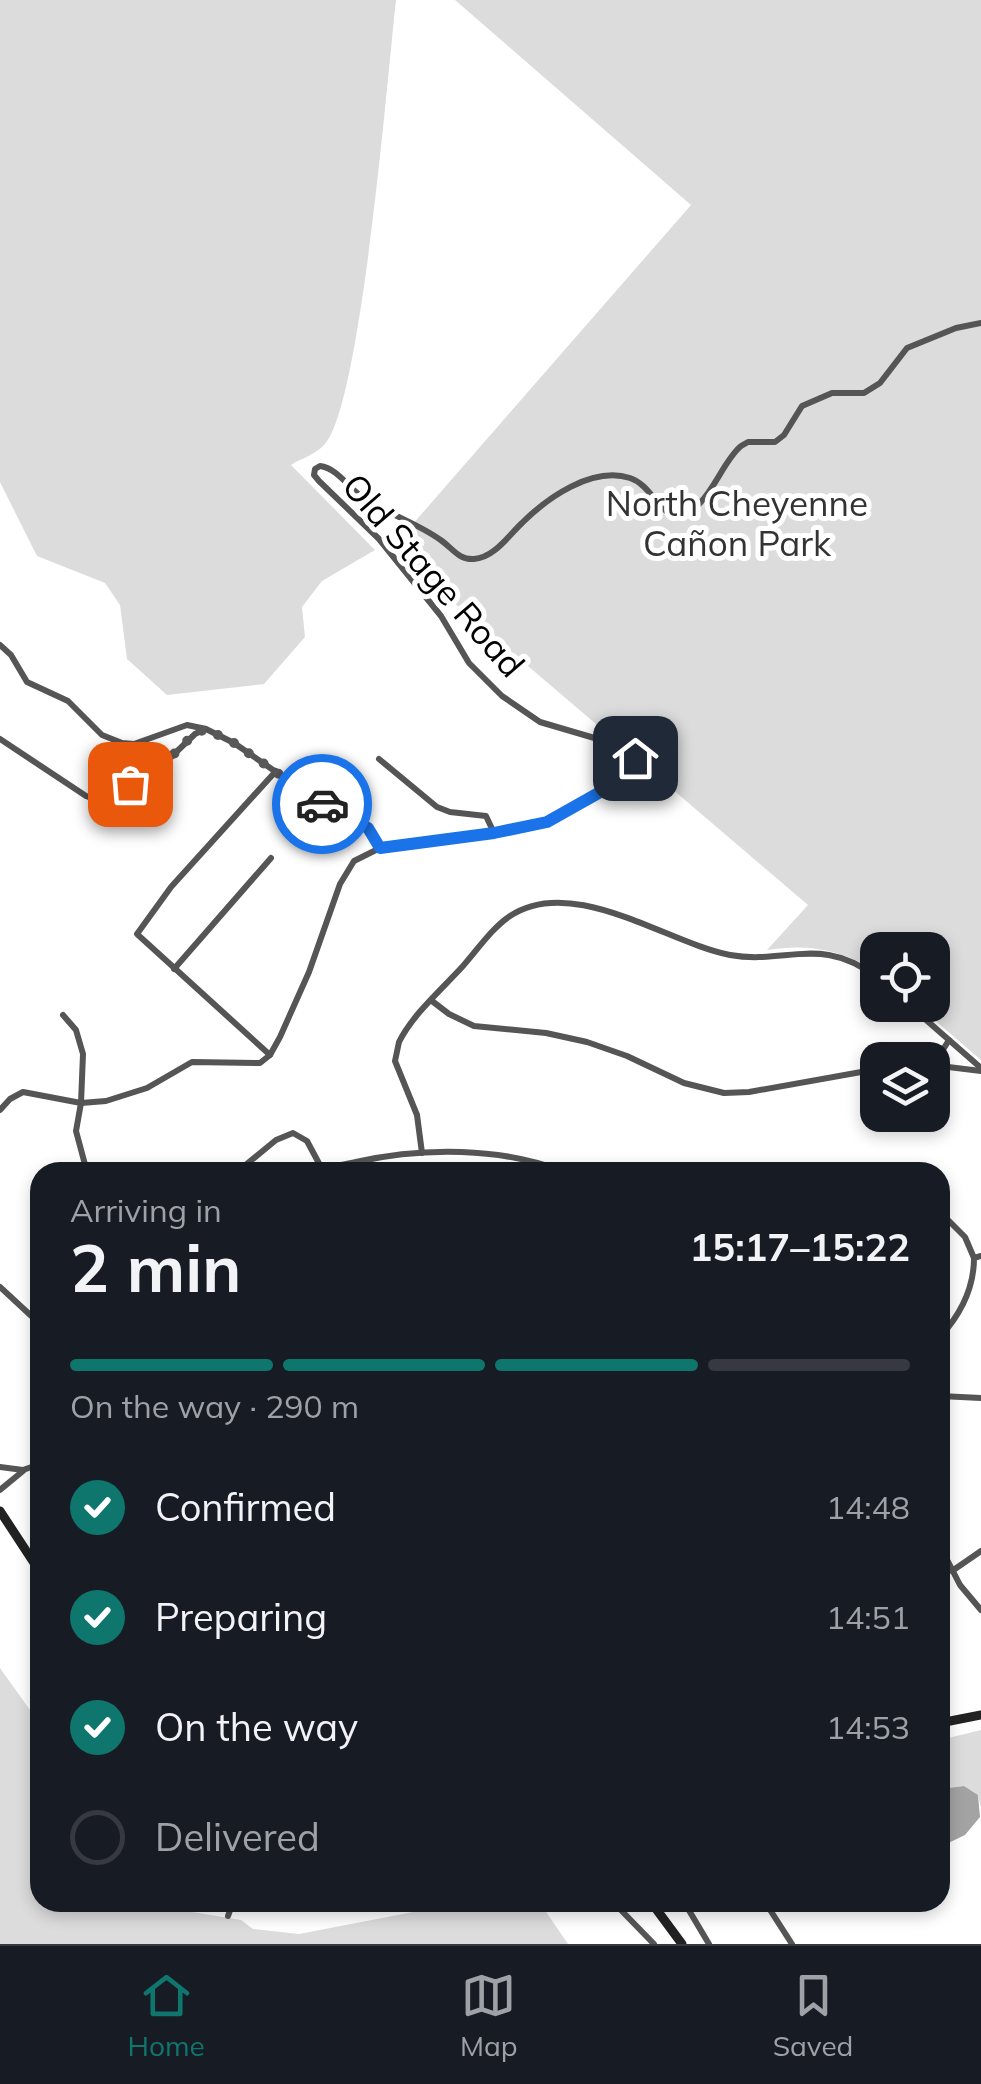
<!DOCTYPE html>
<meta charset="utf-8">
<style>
body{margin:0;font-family:Mulish,sans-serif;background:#20242c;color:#f1f3f6;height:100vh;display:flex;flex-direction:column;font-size:38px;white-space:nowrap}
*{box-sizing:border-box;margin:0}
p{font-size:32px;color:#9ea1a6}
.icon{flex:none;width:55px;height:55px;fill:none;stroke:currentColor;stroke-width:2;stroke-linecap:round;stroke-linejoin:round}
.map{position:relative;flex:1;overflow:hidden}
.panel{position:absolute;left:30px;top:1162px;width:920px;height:750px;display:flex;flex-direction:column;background:#171b24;border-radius:30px;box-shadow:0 5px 15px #0003}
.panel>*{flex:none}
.buttons{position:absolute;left:860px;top:932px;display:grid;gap:20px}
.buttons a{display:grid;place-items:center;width:90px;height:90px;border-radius:20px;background:#171b24;box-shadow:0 5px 15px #0003;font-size:50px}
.pin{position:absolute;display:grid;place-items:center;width:85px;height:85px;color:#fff;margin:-42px;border-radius:20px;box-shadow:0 5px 15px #0006}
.courier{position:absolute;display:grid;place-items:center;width:100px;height:100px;margin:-50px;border:8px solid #1a73e8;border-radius:50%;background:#fff;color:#222;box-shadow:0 2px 12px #0007}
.overview em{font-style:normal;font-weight:700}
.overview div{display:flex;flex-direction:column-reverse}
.overview{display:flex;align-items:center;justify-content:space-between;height:170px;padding:0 40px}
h1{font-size:65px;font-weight:700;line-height:75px}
.bar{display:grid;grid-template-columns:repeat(4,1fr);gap:15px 10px;align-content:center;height:120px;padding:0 40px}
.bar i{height:12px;border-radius:8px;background:#363941}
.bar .current{background:#0f766e}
.bar p{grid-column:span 4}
ol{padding:0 40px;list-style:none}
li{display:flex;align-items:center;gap:30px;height:110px}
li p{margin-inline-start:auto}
li .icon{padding:10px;border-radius:50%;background:#0f766e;color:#fff;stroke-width:4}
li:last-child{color:#9ea1a6}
li i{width:55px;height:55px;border:5px solid #363941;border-radius:50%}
.menu{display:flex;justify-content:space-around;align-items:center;height:140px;border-top:2px solid #363941;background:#171b24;font-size:28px;color:#9ea1a6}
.menu a{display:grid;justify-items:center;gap:5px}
.menu .current{color:#0f766e}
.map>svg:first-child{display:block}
.green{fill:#dcdcdc}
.water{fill:#a3a3a3}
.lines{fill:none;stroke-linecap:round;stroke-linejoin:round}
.street{stroke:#555;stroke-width:6}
.secondary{stroke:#222;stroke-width:9}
.done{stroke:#595959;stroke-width:10;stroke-dasharray:0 18}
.route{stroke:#1a73e8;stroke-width:12}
.labels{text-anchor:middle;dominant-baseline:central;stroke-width:10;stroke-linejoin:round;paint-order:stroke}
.park-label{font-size:35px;fill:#333;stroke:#fff}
.street-label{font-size:35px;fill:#000;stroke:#fff}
</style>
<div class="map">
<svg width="981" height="1944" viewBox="0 0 981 1944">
<rect width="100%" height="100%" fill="#fff"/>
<g class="green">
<path d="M0,0h396c-8,70 -35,409 -72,445 -8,9 -24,14 -33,20l84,85 -53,31 -20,26 3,30 -41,47 -97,11 -40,-36 -7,-54 -15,-22 -68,-27 -37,-74z"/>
<path d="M455,0h526v1060l-64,-55h15v-55h-54l-1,21c-36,-21 -68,-28 -110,-21l41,-45 -417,-356 300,-344z"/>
<polygon points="0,1668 40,1724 40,1902 179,1903 186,1911 241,1920 253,1929 299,1934 460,1903 540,1903 568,1944 0,1944"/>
<polygon points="981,1730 981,1808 978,1795 964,1786 940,1789 940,1740"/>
</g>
<polygon class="water" points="964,1786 978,1795 980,1817 965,1835 940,1847 940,1789"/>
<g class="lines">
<g class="street">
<polyline points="0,645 11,655 27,682 68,701 102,735 122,743 134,744 187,725 206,729 234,743 321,803 361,823 374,835 380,848"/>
<polyline points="0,739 86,796 102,802 170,758 195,734 205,729"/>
<polyline points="379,759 437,807 450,812 486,816 494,833"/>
<polyline points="174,969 271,858"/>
<polyline points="432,1001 449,1014 474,1026 546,1033 587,1042 627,1056 684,1083 724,1093 749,1092 878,1069"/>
<polyline points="909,1005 981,1068"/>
<polyline points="63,1015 76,1030 83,1054 81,1103 76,1131 87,1172"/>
<polyline points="270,1055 137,934 171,887 276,771"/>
<polyline points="934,1064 949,1040"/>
<polyline points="932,1065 981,1071"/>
<path d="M0,1110l10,-11 13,-7 58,11 25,-2 41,-13 45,-26 68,1 10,-8 10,-18 29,-65 31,-88 14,-23 26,-13 114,-15 53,-11 80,-45 8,-19 -10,-11 -85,-25 -38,-26 -33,-33 -28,-47 -62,-77 -60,-58 -5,-6 1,-6 5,-3c17,2 28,21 42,31 25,17 56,26 80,44 11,8 17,19 32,18 20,-1 35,-24 48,-36 25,-25 70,-57 108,-45 18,6 25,26 40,36 38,5 47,-48 71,-68l7,-4h27l9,-7 18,-29 30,-13h32l16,-10 27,-35 49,-20 25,-5"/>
<path d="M422,1153l-5,-38 -22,-54 4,-19c14,-28 43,-53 64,-76 15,-17 29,-38 47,-50 63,-42 157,27 220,39 57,10 91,-21 148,23"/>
<polyline points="237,1172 276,1140 293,1133 307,1141 322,1169"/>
<path d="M319,1172c10,-6 24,-7 37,-10 67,-15 145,-15 209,10"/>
<polyline points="940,1212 965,1237 974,1258"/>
<polyline points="0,1287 40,1324"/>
<path d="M940,1337c21,-23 34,-48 34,-79l7,-2"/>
<polyline points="940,1396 981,1398"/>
<polyline points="0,1467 23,1470 40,1464"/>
<polyline points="0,1490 23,1471"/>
<polyline points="940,1546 960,1585 981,1610"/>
<polyline points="952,1571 981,1551"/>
<polyline points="684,1902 709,1944"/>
<polyline points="765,1902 792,1944"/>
<polyline points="617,1906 654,1944"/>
<polyline points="228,1916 233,1902"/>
</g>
<g class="secondary">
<polyline points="0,1511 40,1572"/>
<polyline points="940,1723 981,1715"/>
<polyline points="651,1902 682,1944"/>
</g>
</g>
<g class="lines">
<polyline class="done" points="130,784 170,758 194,734 206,729 234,743 322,804"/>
<polyline class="route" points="322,804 368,828 380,848 494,833 547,822 627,777 635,758"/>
</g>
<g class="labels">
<g class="park-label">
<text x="737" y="503">North Cheyenne<tspan x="737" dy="40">Cañon Park</tspan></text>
</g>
<g class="street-label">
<text transform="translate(434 575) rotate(49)">Old Stage Road</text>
</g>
</g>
</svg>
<div class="buttons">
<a><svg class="icon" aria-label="locate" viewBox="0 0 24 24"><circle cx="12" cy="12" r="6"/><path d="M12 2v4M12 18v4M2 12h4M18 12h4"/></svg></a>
<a><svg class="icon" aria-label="layers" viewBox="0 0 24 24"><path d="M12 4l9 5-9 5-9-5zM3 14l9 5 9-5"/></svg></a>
</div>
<div class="pin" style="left:130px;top:784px;background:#ea580c"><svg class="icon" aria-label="bag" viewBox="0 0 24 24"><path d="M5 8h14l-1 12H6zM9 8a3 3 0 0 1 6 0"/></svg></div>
<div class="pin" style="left:635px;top:758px;background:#1f2937"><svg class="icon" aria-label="home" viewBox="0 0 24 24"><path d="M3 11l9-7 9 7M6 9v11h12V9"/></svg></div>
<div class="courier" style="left:322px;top:804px"><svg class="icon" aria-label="car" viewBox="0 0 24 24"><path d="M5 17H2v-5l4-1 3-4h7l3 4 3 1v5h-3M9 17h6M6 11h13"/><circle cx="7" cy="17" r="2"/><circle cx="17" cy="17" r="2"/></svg></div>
<section class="panel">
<div class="overview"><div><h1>2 min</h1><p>Arriving in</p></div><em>15:17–15:22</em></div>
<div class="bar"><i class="current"></i><i class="current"></i><i class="current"></i><i></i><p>On the way · 290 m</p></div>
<ol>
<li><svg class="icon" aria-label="check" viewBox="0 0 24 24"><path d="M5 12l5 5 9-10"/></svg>Confirmed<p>14:48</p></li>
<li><svg class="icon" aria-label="check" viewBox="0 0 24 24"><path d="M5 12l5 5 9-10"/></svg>Preparing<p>14:51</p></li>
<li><svg class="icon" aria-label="check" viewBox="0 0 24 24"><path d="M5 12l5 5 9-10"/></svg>On the way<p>14:53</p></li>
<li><i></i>Delivered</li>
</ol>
</section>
</div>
<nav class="menu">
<a class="current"><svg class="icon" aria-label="home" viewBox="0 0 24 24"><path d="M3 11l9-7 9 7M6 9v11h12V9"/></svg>Home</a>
<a><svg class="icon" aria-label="map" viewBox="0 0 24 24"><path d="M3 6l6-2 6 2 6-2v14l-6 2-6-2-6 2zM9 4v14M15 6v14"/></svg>Map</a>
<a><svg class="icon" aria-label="saved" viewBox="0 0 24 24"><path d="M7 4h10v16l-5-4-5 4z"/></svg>Saved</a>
</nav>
